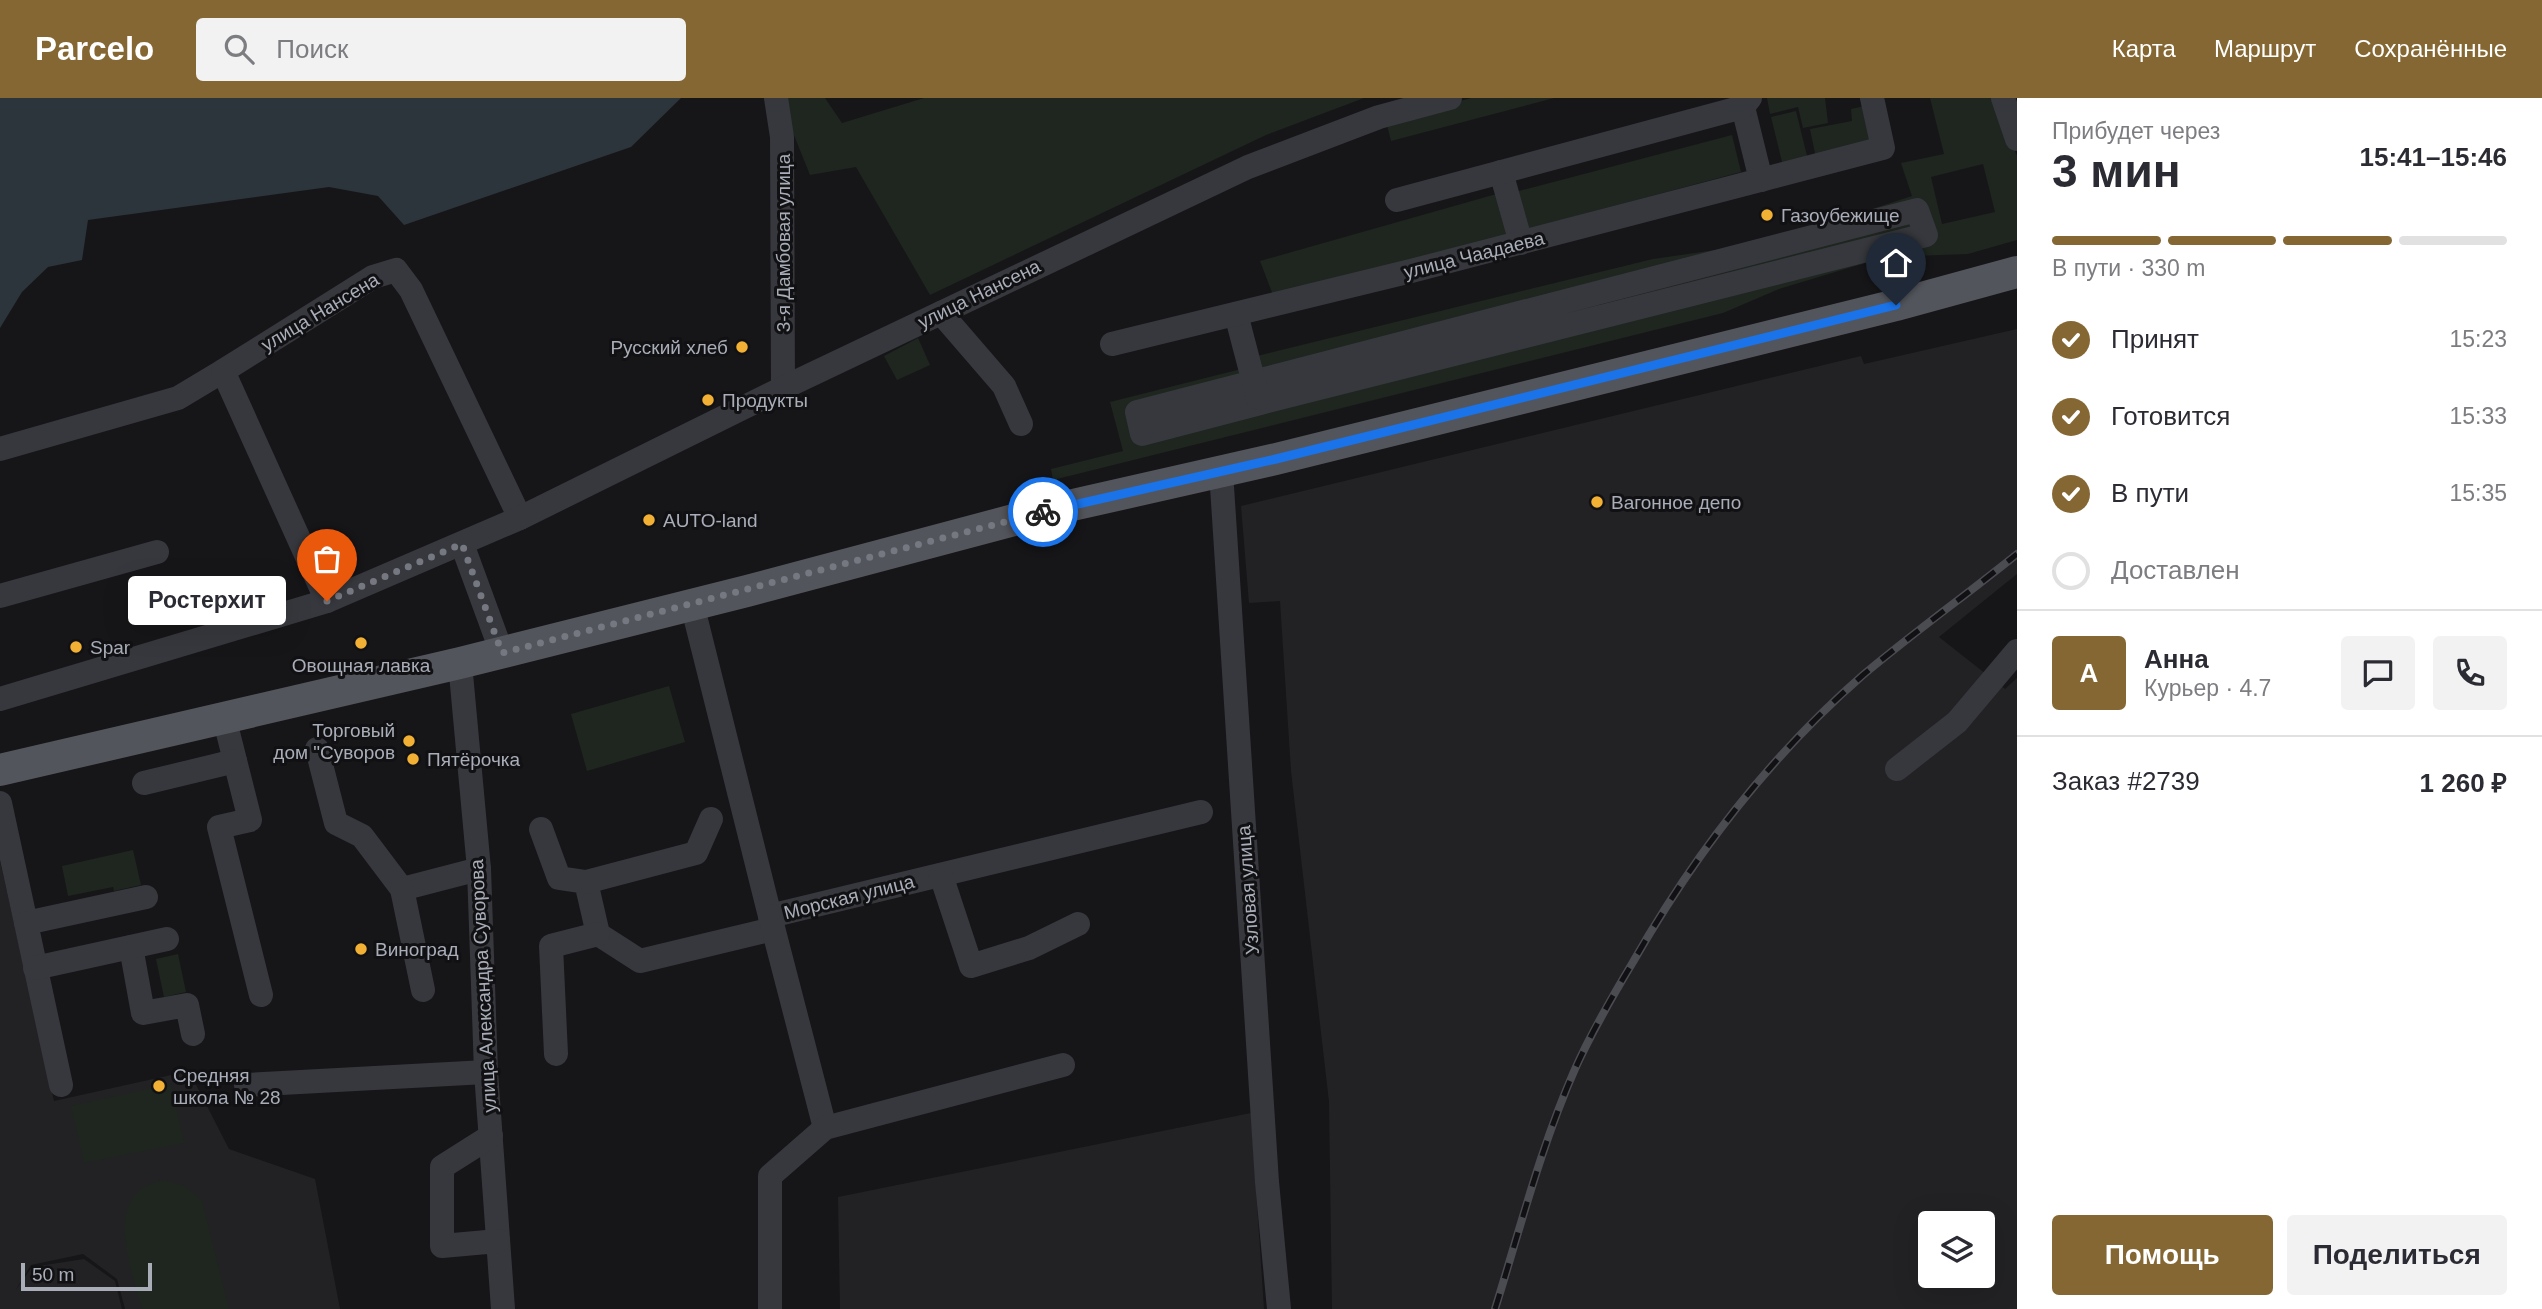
<!DOCTYPE html>
<html lang="ru">
<meta charset="utf-8">
<style>
body{margin:0;font-family:Helvetica,sans-serif;background:#f2f2f3;color:#2b2b33;height:100vh;display:flex;flex-direction:column;font-size:26px;white-space:nowrap}
*{box-sizing:border-box;margin:0}
p{font-size:23px;color:#7c7c81}
.icon{flex:none;width:38px;height:38px;fill:none;stroke:currentColor;stroke-width:2;stroke-linecap:round;stroke-linejoin:round}
.map{position:relative;flex:1;overflow:hidden}
.drawer{display:flex;flex-direction:column;background:#fff;width:525px}
.drawer>*{flex:none}
.buttons{position:absolute;left:1918px;top:1113px;display:grid;gap:14px}
.buttons a{display:grid;place-items:center;width:77px;height:77px;border-radius:7px;background:#fff;box-shadow:0 7px 28px #0002;font-size:35px}
.scale{position:absolute;left:21px;bottom:18px;width:131px;box-sizing:border-box;padding-left:7px;border:4px solid #a8adb8;border-top:0;font-size:19px;line-height:24px;white-space:nowrap;color:#a8adb8;-webkit-text-stroke:5px #111113;paint-order:stroke}
.pin{position:absolute;display:grid;place-items:center;width:60px;height:60px;color:#fff;margin:-72px -30px;border-radius:50% 50% 50% 0;rotate:-45deg;box-shadow:0 0 7px #0007}
.pin .icon{rotate:45deg}
.courier{position:absolute;display:grid;place-items:center;width:70px;height:70px;margin:-35px;border:5px solid #1a73e8;border-radius:50%;background:#fff;color:#222;box-shadow:0 2px 9px #0007}
.bubble{position:absolute;height:49px;border-radius:7px;background:#fff;box-shadow:0 7px 28px #0002;font-size:23px;font-weight:700;line-height:49px;text-align:center}
.summary em{font-style:normal;font-weight:700}
.summary div{display:flex;flex-direction:column-reverse}
.summary{display:flex;align-items:center;justify-content:space-between;height:119px;padding:0 35px}
h1{font-size:46px;font-weight:700;line-height:52px}
.bar{display:grid;grid-template-columns:repeat(4,1fr);gap:10px 7px;align-content:center;height:84px;padding:0 35px}
.bar i{height:9px;border-radius:5px;background:#e1e1e2}
.bar .on{background:#856733}
.bar p{grid-column:span 4}
.line{display:flex;align-items:center;gap:18px;padding:0 35px;border-top:2px solid #e1e1e2}
.line div{flex:1}
.round{display:grid;place-items:center;flex:none;width:74px;height:74px;border-radius:7px;background:#f2f2f3}
ol{padding:0 35px;list-style:none}
li{display:flex;align-items:center;gap:21px;height:77px}
li p{margin-inline-start:auto}
li .icon{padding:7px;border-radius:50%;background:#856733;color:#fff;stroke-width:4}
li:last-child{color:#7c7c81}
li i{width:38px;height:38px;border:4px solid #e1e1e2;border-radius:50%}
.button{display:flex;gap:14px;margin-top:auto;padding:14px 35px}
.button a{flex:1;height:80px;border-radius:7px;background:#856733;color:#fff;font-size:28px;font-weight:700;line-height:80px;text-align:center}
.button a+a{background:#f2f2f3;color:#2b2b33}
header{display:flex;align-items:center;gap:42px;box-sizing:border-box;height:98px;padding:0 35px;background:#856733;color:#fff}
header strong{font-size:33px}
nav{display:flex;gap:38px;margin-inline-start:auto;font-size:24px}
.search{width:490px;height:63px;background:#f2f2f3;display:flex;align-items:center;gap:18px;box-sizing:border-box;padding:0 24px;border-radius:7px;color:#7c7c81;font-size:26px}
main{display:flex;flex:1;min-height:0}
.map>svg:first-child{display:block}
.built{fill:#222225;fill-rule:evenodd}
.green{fill:#1e261f;fill-rule:evenodd}
.water{fill:#2c353c}
.lines{fill:none;stroke-linecap:round;stroke-linejoin:round}
.minor{stroke:#37383d;stroke-width:24}
.major{stroke:#53555c;stroke-width:32}
.rail-casing{stroke:#4a4c52;stroke-width:8}
.rail{stroke:#111113;stroke-width:5;stroke-dasharray:16;stroke-linecap:butt}
.done{stroke:#757880;stroke-width:7;stroke-dasharray:0 12.6}
.route{stroke:#1a73e8;stroke-width:9}
.poi-dot{fill:#f2b134;stroke:#111113;stroke-width:2.5}
.labels{text-anchor:middle;dominant-baseline:central;stroke-width:6;stroke-linejoin:round;paint-order:stroke}
.poi-label{font-size:19px;fill:#a8adb8;stroke:#111113;text-anchor:start}
.street-label{font-size:19px;fill:#a8adb8;stroke:#111113}
</style>
<header>
<strong>Parcelo</strong>
<div class="search"><svg class="icon" aria-label="search" viewBox="0 0 24 24"><circle cx="10" cy="10" r="6"/><path d="M15 15l6 6"/></svg>Поиск</div>
<nav><a>Карта</a><a>Маршрут</a><a>Сохранённые</a></nav>
</header>
<main>
<div class="map">
<svg width="2017" height="1211" viewBox="0 0 2017 1211">
<rect width="100%" height="100%" fill="#161618"/>
<g class="built">
<path d="M2017,231v245l-78,63 66,52 12,-11v631h-685l-3,-207 -38,-331 -11,-170 -31,2 -8,-97 620,-150 3,8zM1930,1125h53v53h-53z"/>
<polygon points="0,763 54,1003 189,973 229,1051 315,1081 340,1211 125,1211 117,1181 83,1156 31,1167 15,1193 32,1169 84,1161 115,1183 122,1211 0,1211"/>
<polygon points="1251,1015 1264,1211 840,1211 838,1099"/>
</g>
<g class="green">
<polygon points="779,0 825,0 842,25 924,0 1364,0 1266,37 930,197 856,69 810,77"/>
<polygon points="1471,0 1554,0 1391,43 1386,23"/>
<polygon points="1767,0 1825,0 1828,25 1803,30 1798,9 1770,16"/>
<path d="M1930,0h64l23,58v84l-49,14 -83,3 -106,32 -56,24 -670,167 -2,-11 72,-18 -13,-49 151,-38 -4,-8 396,-97 90,-13 58,-14 111,-36 -11,-33 43,-9zM1983,66l12,48 -53,12 -11,-47z"/>
<polygon points="1870,7 1879,47 1817,65 1810,31 1852,23 1851,11"/>
<polygon points="1796,13 1809,66 1784,72 1771,19"/>
<polygon points="1732,37 1741,74 1528,131 1515,94"/>
<polygon points="1500,95 1513,141 1273,197 1260,163"/>
<polygon points="918,240 930,267 897,282 884,258"/>
<polygon points="669,588 685,644 587,673 571,616"/>
<polygon points="133,752 141,787 114,793 113,789 68,798 62,768"/>
<polygon points="178,856 186,894 164,899 156,861"/>
<polygon points="171,986 184,1045 84,1065 71,1008"/>
<path d="M164,1082l20,6 18,15 27,108h-87c-11,-42 -42,-117 22,-129z"/>
</g>
<polygon class="water" points="0,0 681,0 631,49 404,127 378,98 329,89 88,122 82,162 48,169 22,194 0,230"/>
<g class="lines">
<g class="minor">
<polyline points="776,0 782,39 783,290"/>
<polyline points="2003,0 2017,41"/>
<polyline points="1743,9 1761,82"/>
<polyline points="1501,74 1521,145"/>
<polyline points="1397,102 1743,9 1750,0"/>
<polygon points="1917,112 1926,137 1260,305 1142,336 1137,314"/>
<polyline points="941,215 1004,288 1021,326"/>
<polyline points="1236,216 1258,300"/>
<polyline points="1112,246 1411,173 1883,50 1872,0"/>
<polyline points="0,351 178,300 223,273"/>
<polyline points="1221,373 1267,1084 1279,1211"/>
<polyline points="462,446 502,555"/>
<polyline points="0,498 157,454"/>
<polyline points="327,503 223,273 373,179 396,172 411,192 520,420"/>
<polyline points="692,506 770,818 1201,714"/>
<polyline points="460,565 479,771 486,974 503,1211"/>
<polyline points="0,601 327,503 520,420 783,290 1248,69 1379,19 1450,0"/>
<polyline points="224,619 250,722 219,729 261,897"/>
<polyline points="317,651 336,725 362,738 402,791 479,771"/>
<polyline points="1897,671 1957,624 2017,553"/>
<polyline points="144,685 235,663"/>
<polyline points="0,705 26,825 146,799"/>
<polyline points="541,731 559,780 586,784 598,836 640,863 773,831"/>
<polyline points="941,777 971,868 1029,850 1078,826"/>
<polyline points="586,784 696,755 711,721"/>
<polyline points="402,791 423,892"/>
<polyline points="770,818 825,1030"/>
<polyline points="26,825 61,987"/>
<polyline points="131,849 143,915 187,907 193,936"/>
<polyline points="35,870 167,841"/>
<polyline points="556,956 551,848 598,836"/>
<polyline points="246,987 486,974"/>
<polyline points="491,1038 442,1069 442,1148 498,1143"/>
<polyline points="770,1211 770,1078 825,1030 1063,967"/>
</g>
<polyline class="major" points="0,672 460,565 747,493 1055,411 1276,361 1896,207 2017,174"/>
<defs>
<path id="rail" d="M1495,1211c25,-80 46,-163 80,-240 17,-38 37,-72 58,-107 61,-107 137,-206 230,-287 50,-42 103,-80 154,-121"/>
</defs>
<use href="#rail" class="rail-casing"/>
<use href="#rail" class="rail"/>
</g>
<g class="lines">
<polyline class="done" points="327,503 462,446 502,555 1043,414"/>
<polyline class="route" points="1043,414 1276,361 1896,207"/>
</g>
<g class="poi-dot">
<circle cx="1767" cy="117" r="7"/>
<circle cx="742" cy="249" r="7"/>
<circle cx="708" cy="302" r="7"/>
<circle cx="1597" cy="404" r="7"/>
<circle cx="649" cy="422" r="7"/>
<circle cx="361" cy="545" r="7"/>
<circle cx="76" cy="549" r="7"/>
<circle cx="409" cy="643" r="7"/>
<circle cx="413" cy="661" r="7"/>
<circle cx="361" cy="851" r="7"/>
<circle cx="159" cy="988" r="7"/>
</g>
<g class="labels">
<g class="poi-label">
<text x="1781" y="117">Газоубежище</text>
<text x="728" y="249" text-anchor="end">Русский хлеб</text>
<text x="722" y="302">Продукты</text>
<text x="1611" y="404">Вагонное депо</text>
<text x="663" y="422">AUTO-land</text>
<text x="90" y="549">Spar</text>
<text x="361" y="567" text-anchor="middle">Овощная лавка</text>
<text x="395" y="632" text-anchor="end">Торговый<tspan x="395" dy="22">дом "Суворов</tspan></text>
<text x="427" y="661">Пятёрочка</text>
<text x="375" y="851">Виноград</text>
<text x="173" y="977">Средняя<tspan x="173" dy="22">школа № 28</tspan></text>
</g>
<g class="street-label">
<text transform="translate(783 145) rotate(-90)">3-я Дамбовая улица</text>
<text transform="translate(1474 157) rotate(-14)">улица Чаадаева</text>
<text transform="translate(979 196) rotate(-26)">улица Нансена</text>
<text transform="translate(320 214) rotate(-31)">улица Нансена</text>
<text transform="translate(1248 792) rotate(-94)">Узловая улица</text>
<text transform="translate(849 799) rotate(-14)">Морская улица</text>
<text transform="translate(483 888) rotate(-93)">улица Александра Суворова</text>
</g>
</g>
</svg>
<div class="buttons">
<a><svg class="icon" aria-label="layers" viewBox="0 0 24 24"><path d="M12 4l9 5-9 5-9-5zM3 14l9 5 9-5"/></svg></a>
</div>
<div class="scale">50 m</div>
<div class="pin" style="left:327px;top:503px;background:#ea580c"><svg class="icon" aria-label="bag" viewBox="0 0 24 24"><path d="M5 8h14l-1 12H6zM9 8a3 3 0 0 1 6 0"/></svg></div>
<div class="pin" style="left:1896px;top:207px;background:#1f2937"><svg class="icon" aria-label="home" viewBox="0 0 24 24"><path d="M3 11l9-7 9 7M6 9v11h12V9"/></svg></div>
<div class="courier" style="left:1043px;top:414px"><svg class="icon" aria-label="bike" viewBox="0 0 24 24"><circle cx="6" cy="16" r="4"/><circle cx="18" cy="16" r="4"/><path d="M6 16l4-8h5l3 8M10 8l3 8H6M13 5h3"/></svg></div>
<div class="bubble" style="left:128px;top:478px;width:158px">Ростерхит</div>
</div>
<section class="drawer">
<div class="summary"><div><h1>3 мин</h1><p>Прибудет через</p></div><em>15:41–15:46</em></div>
<div class="bar"><i class="on"></i><i class="on"></i><i class="on"></i><i></i><p>В пути · 330 m</p></div>
<ol>
<li><svg class="icon" aria-label="check" viewBox="0 0 24 24"><path d="M5 12l5 5 9-10"/></svg>Принят<p>15:23</p></li>
<li><svg class="icon" aria-label="check" viewBox="0 0 24 24"><path d="M5 12l5 5 9-10"/></svg>Готовится<p>15:33</p></li>
<li><svg class="icon" aria-label="check" viewBox="0 0 24 24"><path d="M5 12l5 5 9-10"/></svg>В пути<p>15:35</p></li>
<li><i></i>Доставлен</li>
</ol>
<div class="line" style="height:126px"><b class="round" style="background:#856733;color:#fff">А</b><div><b>Анна</b><p>Курьер · 4.7</p></div><a class="round"><svg class="icon" aria-label="chat" viewBox="0 0 24 24"><path d="M4 5h16v11H9l-5 4z"/></svg></a><a class="round"><svg class="icon" aria-label="phone" viewBox="0 0 24 24"><path d="M5 4h4l2 5-3 2q2 4 5 5l2-3 5 2v4C11 20 4 13 5 4z"/></svg></a></div>
<div class="line" style="height:91px"><div>Заказ #2739</div><b>1 260 ₽</b></div>
<div class="button"><a>Помощь</a><a>Поделиться</a></div>
</section>
</main>
